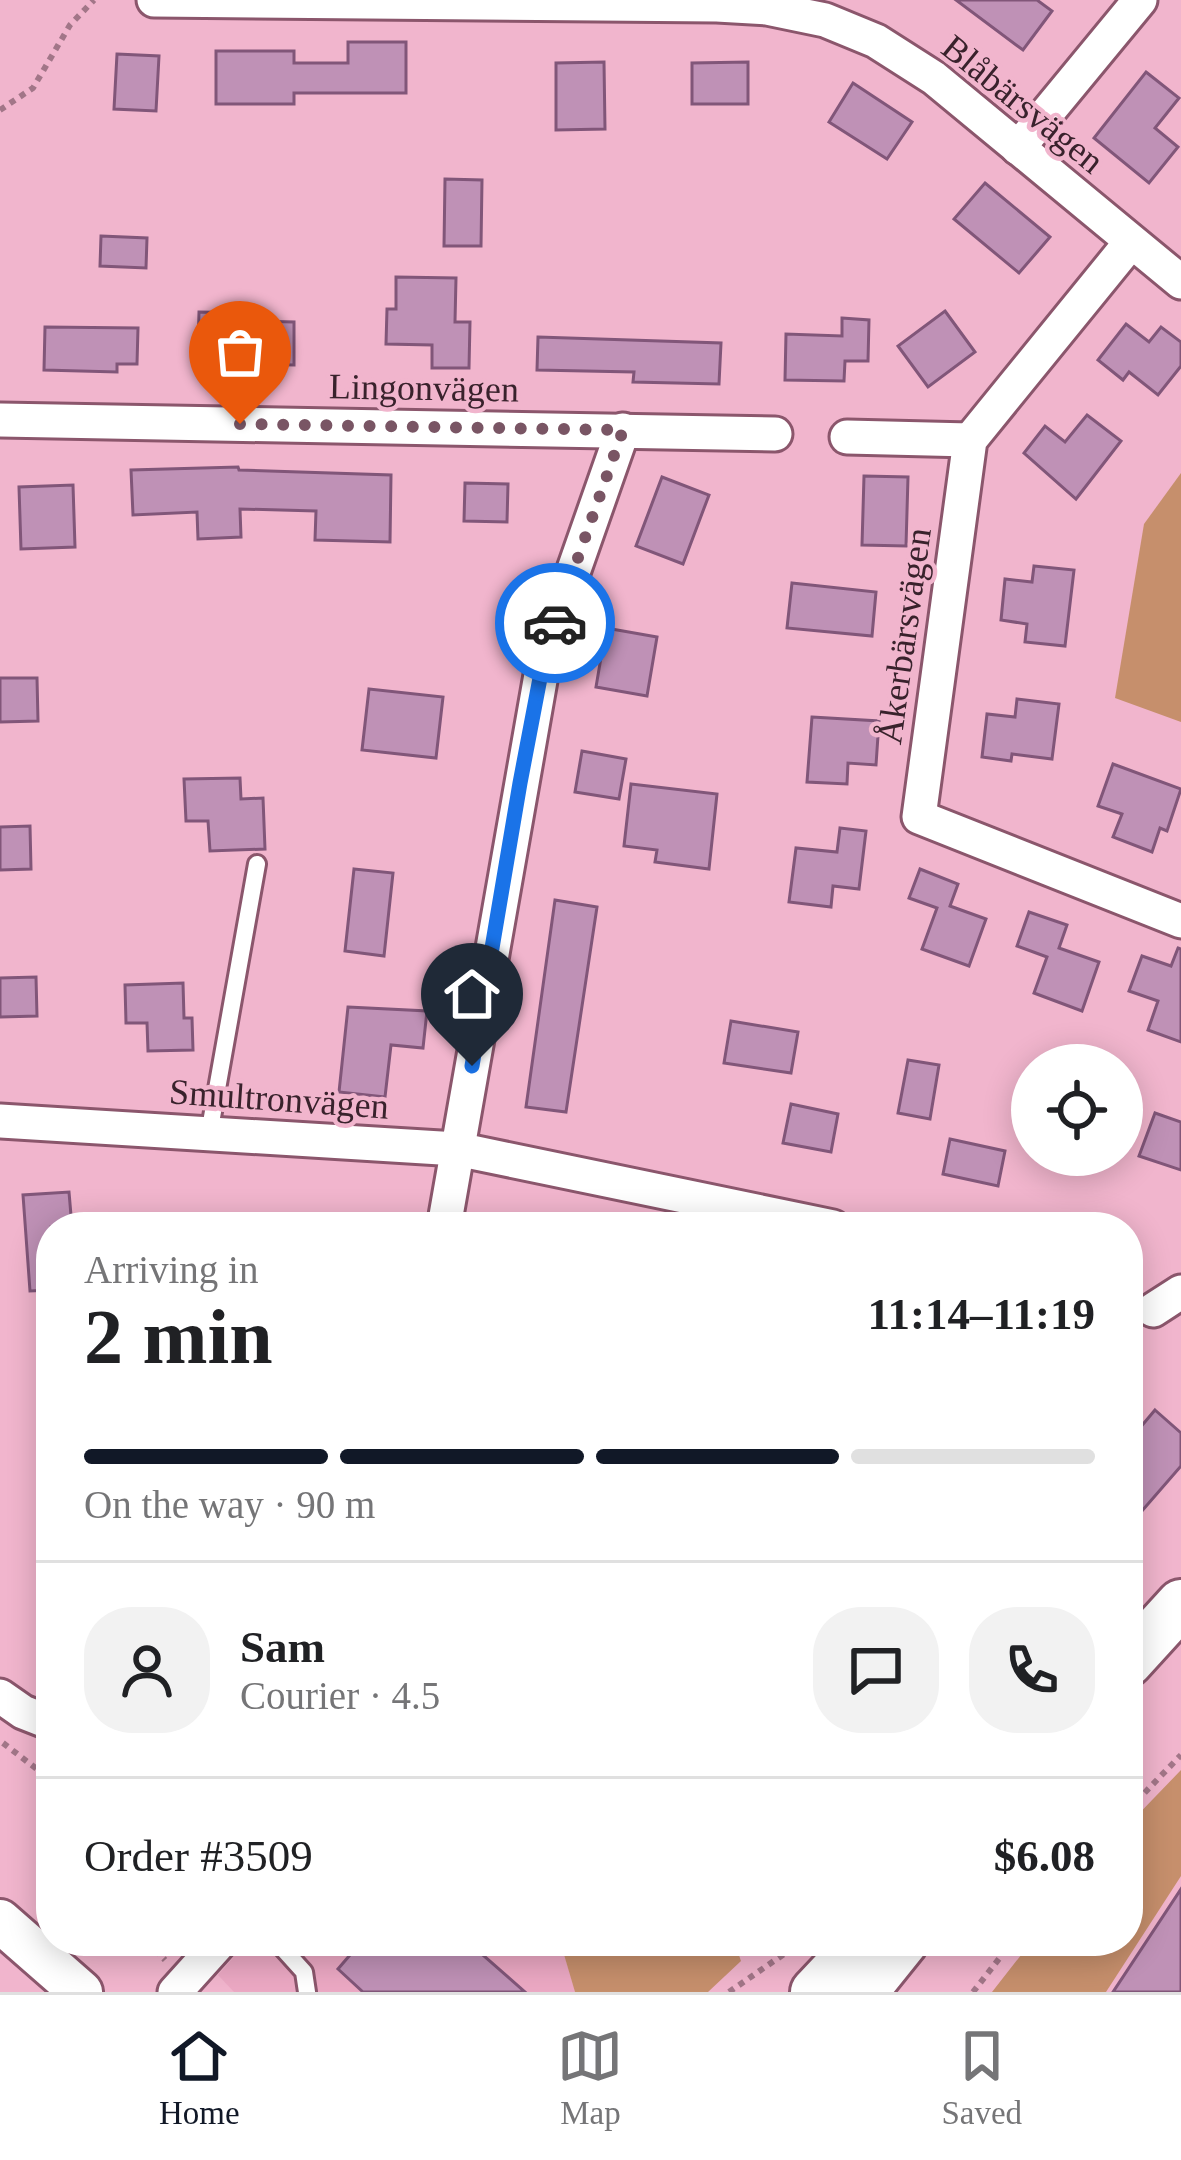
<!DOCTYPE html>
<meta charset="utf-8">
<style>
body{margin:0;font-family:"Times New Roman",serif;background:#f2f2f2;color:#202124;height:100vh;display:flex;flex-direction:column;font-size:45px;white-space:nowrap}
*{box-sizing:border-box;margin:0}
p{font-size:39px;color:#757577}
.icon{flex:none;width:66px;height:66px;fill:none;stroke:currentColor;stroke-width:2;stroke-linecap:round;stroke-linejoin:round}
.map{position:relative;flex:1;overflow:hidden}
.panel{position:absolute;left:36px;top:1212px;width:1107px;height:744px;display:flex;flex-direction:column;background:#fff;border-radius:48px;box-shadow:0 6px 30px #0003}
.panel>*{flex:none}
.tools{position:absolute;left:1011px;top:1044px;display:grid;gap:24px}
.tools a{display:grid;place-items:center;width:132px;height:132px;border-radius:50%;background:#fff;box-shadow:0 6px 30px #0003;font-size:60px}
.pin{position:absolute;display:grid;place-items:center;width:102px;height:102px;color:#fff;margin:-123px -51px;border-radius:50% 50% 50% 0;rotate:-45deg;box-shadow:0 0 12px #0007}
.pin .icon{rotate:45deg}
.courier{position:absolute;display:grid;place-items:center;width:120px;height:120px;margin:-60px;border:9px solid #1a73e8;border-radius:50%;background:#fff;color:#222;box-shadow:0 3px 15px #0007}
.overview em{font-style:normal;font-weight:600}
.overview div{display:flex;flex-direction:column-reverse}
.overview{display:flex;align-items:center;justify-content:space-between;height:204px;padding:0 48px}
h1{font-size:78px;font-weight:600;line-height:90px}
.bar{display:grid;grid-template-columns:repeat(4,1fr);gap:18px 12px;align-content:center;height:144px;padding:0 48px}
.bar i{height:15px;border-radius:9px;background:#e0e0e0}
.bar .current{background:#111827}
.bar p{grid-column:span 4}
.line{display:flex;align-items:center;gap:30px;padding:0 48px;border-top:3px solid #e0e0e0}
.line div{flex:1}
.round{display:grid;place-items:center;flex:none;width:126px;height:126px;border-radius:48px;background:#f2f2f2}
.tabs{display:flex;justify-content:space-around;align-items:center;height:168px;border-top:3px solid #e0e0e0;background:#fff;font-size:33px;color:#757577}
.tabs a{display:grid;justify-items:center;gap:6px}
.tabs .current{color:#111827}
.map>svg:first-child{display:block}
.built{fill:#eba8c3}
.green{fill:#c68f6c}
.building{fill:#bf91b6;stroke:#815679;stroke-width:3}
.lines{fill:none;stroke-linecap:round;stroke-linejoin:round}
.service-casing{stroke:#8b566c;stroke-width:22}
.minor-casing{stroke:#8b566c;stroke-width:39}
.tertiary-casing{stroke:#8b566c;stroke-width:48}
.secondary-casing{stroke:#8b566c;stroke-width:54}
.path{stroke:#a27688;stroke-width:6;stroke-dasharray:6 6;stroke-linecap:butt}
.service{stroke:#fff;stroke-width:16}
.minor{stroke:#fff;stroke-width:33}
.tertiary{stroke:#fff;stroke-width:42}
.secondary{stroke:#fff;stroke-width:48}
.done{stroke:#795564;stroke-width:12;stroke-dasharray:0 21.6}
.route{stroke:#1a73e8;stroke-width:15}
.labels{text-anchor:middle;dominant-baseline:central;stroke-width:9;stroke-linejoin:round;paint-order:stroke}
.street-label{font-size:36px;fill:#39222c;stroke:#f1b5cd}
</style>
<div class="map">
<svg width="1181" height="1992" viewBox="0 0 1181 1992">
<rect width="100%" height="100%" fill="#f1b5cd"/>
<polygon class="built" points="248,1941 560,1941 575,1992 234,1992 218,1975"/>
<g class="green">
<polygon points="1181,473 1181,722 1115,698 1144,524"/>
<polygon points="1181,1770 1181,1876 1106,1992 992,1992 1032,1941 1128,1941 1128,1825"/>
<polygon points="560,1941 734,1941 741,1961 708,1992 575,1992"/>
</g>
<g class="building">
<polygon points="956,0 1037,0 1052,11 1023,50"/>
<polygon points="348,42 406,42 406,93 294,93 294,104 216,104 216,51 294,51 294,63 348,63"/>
<polygon points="117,54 159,56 156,111 114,109"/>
<polygon points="604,62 605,129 556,130 556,63"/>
<polygon points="748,62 748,104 692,104 692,63"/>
<polygon points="1146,72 1179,98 1155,128 1178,147 1149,183 1094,138"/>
<polygon points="853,83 912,122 887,159 829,122"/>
<polygon points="445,179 482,180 481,246 444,246"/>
<polygon points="985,183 1050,237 1019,273 954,219"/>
<polygon points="101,236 147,238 146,268 100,266"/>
<polygon points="396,277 456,278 455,322 470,322 469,368 432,368 432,345 386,344 387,309 396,309"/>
<polygon points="945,311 975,352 928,387 898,346"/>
<polygon points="199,312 250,313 250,321 294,322 294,365 245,364 246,351 198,350"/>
<polygon points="842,318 869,320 868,361 845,361 844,381 785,380 786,334 842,336"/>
<polygon points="1126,324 1149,342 1161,327 1181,342 1181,366 1158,395 1129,372 1123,380 1098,360"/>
<polygon points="45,327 138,328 137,364 117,364 117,372 44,370"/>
<polygon points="538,337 721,343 719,384 633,382 634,372 537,370"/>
<polygon points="1087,415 1121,441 1076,499 1024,453 1045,426 1065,442"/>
<polygon points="238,467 239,470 391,475 390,542 315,540 316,511 240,509 241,537 198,539 197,512 133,515 131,470"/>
<polygon points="864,476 908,477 906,546 862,545"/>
<polygon points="662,477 709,495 683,564 636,546"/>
<polygon points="465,483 508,484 507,522 464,521"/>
<polygon points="73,485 75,547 21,549 19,487"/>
<polygon points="1034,566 1074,570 1065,646 1025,642 1027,624 1001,620 1005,579 1032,582"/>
<polygon points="792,583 876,592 872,636 787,628"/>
<polygon points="606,628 657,637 647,696 596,687"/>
<polygon points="0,678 37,678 38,721 0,722"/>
<polygon points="369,689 443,697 436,758 362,750"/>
<polygon points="1017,699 1059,704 1052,759 1012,754 1011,761 982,757 987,714 1015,717"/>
<polygon points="812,717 879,721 876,765 848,763 847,784 807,782"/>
<polygon points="582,751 626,759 619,799 575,792"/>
<polygon points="1113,764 1181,789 1167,831 1160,828 1152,852 1113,837 1122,814 1098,806"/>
<polygon points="240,778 241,799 263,798 265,849 210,851 208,821 186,821 184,779"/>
<polygon points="631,784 717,794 709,869 655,862 657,850 624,846"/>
<polygon points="30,826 31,869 0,870 0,827"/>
<polygon points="840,828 866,831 859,889 833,886 831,907 789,902 796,848 837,852"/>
<polygon points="354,869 393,873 384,956 345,951"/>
<polygon points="920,869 958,884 950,906 986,919 969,966 922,949 937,908 909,898"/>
<polygon points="555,900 597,907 566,1112 526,1107"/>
<polygon points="1029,912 1067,925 1059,948 1099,962 1082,1011 1034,993 1047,957 1017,946"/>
<polygon points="1178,948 1181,949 1181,1042 1148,1030 1158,1001 1129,991 1142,956 1171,966"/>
<polygon points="36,977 37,1016 0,1017 0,978"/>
<polygon points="183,983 184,1018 192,1018 193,1050 148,1051 147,1023 126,1023 125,985"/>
<polygon points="348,1007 427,1011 423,1048 391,1045 385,1097 339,1092"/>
<polygon points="731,1021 798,1032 791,1073 724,1063"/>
<polygon points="908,1060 939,1065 930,1119 898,1113"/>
<polygon points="791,1104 838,1114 831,1152 783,1143"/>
<polygon points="1155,1113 1181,1122 1181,1170 1139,1156"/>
<polygon points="950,1139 1005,1151 998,1186 943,1174"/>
<polygon points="69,1192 72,1227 51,1227 51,1290 30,1291 23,1195"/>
<polygon points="1155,1410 1181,1433 1181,1466 1128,1527 1128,1442"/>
<polygon points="1181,1889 1181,1992 1113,1992"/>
<polygon points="362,1941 467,1941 525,1992 363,1992 338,1969"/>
</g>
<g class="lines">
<defs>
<g id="service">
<polyline points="209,1134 257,864"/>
<polyline points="276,1941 304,1972 307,1992"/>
</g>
<g id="minor">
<polyline points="154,0 717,5 767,8 825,20 876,41 934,78 1181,282"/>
<polyline points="1018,148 1140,0"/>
<polyline points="1131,242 970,440 919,817 1181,921"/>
<polyline points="0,420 775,434"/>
<polyline points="847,437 970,440"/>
<polyline points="0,1121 457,1149 833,1227"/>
<polyline points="444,1227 545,652 623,430"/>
<polyline points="1153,1310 1181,1292"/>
<polyline points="0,1696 23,1712 51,1723"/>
<polyline points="175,1992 221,1941"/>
</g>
<polyline id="tertiary" points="0,1921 81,1992"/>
<g id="secondary">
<polyline points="1128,1662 1181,1604"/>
<polyline points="815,1992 863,1941"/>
<polyline points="863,1992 904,1941"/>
</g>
</defs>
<use href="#service" class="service-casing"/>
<use href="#minor" class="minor-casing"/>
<use href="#tertiary" class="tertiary-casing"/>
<use href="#secondary" class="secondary-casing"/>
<g class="path">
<polyline points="0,110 33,88 70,25 94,0"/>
<polyline points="3,1743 51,1780"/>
<polyline points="1128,1810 1181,1755"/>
<polyline points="147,1941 165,1960"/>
<polyline points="729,1992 800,1943"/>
<polyline points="973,1992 1013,1941"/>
</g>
<use href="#service" class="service"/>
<use href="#minor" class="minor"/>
<use href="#tertiary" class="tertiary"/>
<use href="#secondary" class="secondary"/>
</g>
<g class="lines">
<polyline class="done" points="240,424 623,430 555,623"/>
<polyline class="route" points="472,1066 520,783 545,652 555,623"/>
</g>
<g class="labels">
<g class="street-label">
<text transform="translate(1023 104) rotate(39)">Blåbärsvägen</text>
<text transform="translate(424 388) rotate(1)">Lingonvägen</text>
<text transform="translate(904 636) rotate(-82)">Åkerbärsvägen</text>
<text transform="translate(279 1099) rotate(4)">Smultronvägen</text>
</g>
</g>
</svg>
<div class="tools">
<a><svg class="icon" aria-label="locate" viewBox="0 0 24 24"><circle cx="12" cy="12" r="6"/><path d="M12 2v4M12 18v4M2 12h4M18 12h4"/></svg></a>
</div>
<div class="pin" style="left:240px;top:424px;background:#ea580c"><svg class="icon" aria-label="bag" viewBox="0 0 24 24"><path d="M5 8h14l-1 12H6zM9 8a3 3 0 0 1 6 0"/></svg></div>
<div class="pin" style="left:472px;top:1066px;background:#1f2937"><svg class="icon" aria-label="home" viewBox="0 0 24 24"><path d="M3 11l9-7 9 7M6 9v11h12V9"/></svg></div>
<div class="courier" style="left:555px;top:623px"><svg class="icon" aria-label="car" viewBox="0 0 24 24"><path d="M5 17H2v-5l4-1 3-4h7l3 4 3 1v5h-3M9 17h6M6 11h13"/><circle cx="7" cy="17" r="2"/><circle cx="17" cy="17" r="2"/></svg></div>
<section class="panel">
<div class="overview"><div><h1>2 min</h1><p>Arriving in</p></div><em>11:14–11:19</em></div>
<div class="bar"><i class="current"></i><i class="current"></i><i class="current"></i><i></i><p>On the way · 90 m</p></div>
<div class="line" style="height:216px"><a class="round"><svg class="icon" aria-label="person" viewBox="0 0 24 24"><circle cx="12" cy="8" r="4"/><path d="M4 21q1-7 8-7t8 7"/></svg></a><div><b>Sam</b><p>Courier · 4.5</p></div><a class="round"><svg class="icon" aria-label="chat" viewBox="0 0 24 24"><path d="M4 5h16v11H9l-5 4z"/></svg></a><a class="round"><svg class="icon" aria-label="phone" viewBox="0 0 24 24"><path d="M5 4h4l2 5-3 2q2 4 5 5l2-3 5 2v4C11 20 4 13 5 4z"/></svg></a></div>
<div class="line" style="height:156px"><div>Order #3509</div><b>$6.08</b></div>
</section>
</div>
<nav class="tabs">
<a class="current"><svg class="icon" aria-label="home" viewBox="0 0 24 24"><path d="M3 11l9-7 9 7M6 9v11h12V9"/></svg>Home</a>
<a><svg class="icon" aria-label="map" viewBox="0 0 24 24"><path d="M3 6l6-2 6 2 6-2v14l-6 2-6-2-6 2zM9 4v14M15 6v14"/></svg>Map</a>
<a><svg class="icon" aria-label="saved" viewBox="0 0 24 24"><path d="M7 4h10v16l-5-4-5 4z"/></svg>Saved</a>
</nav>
